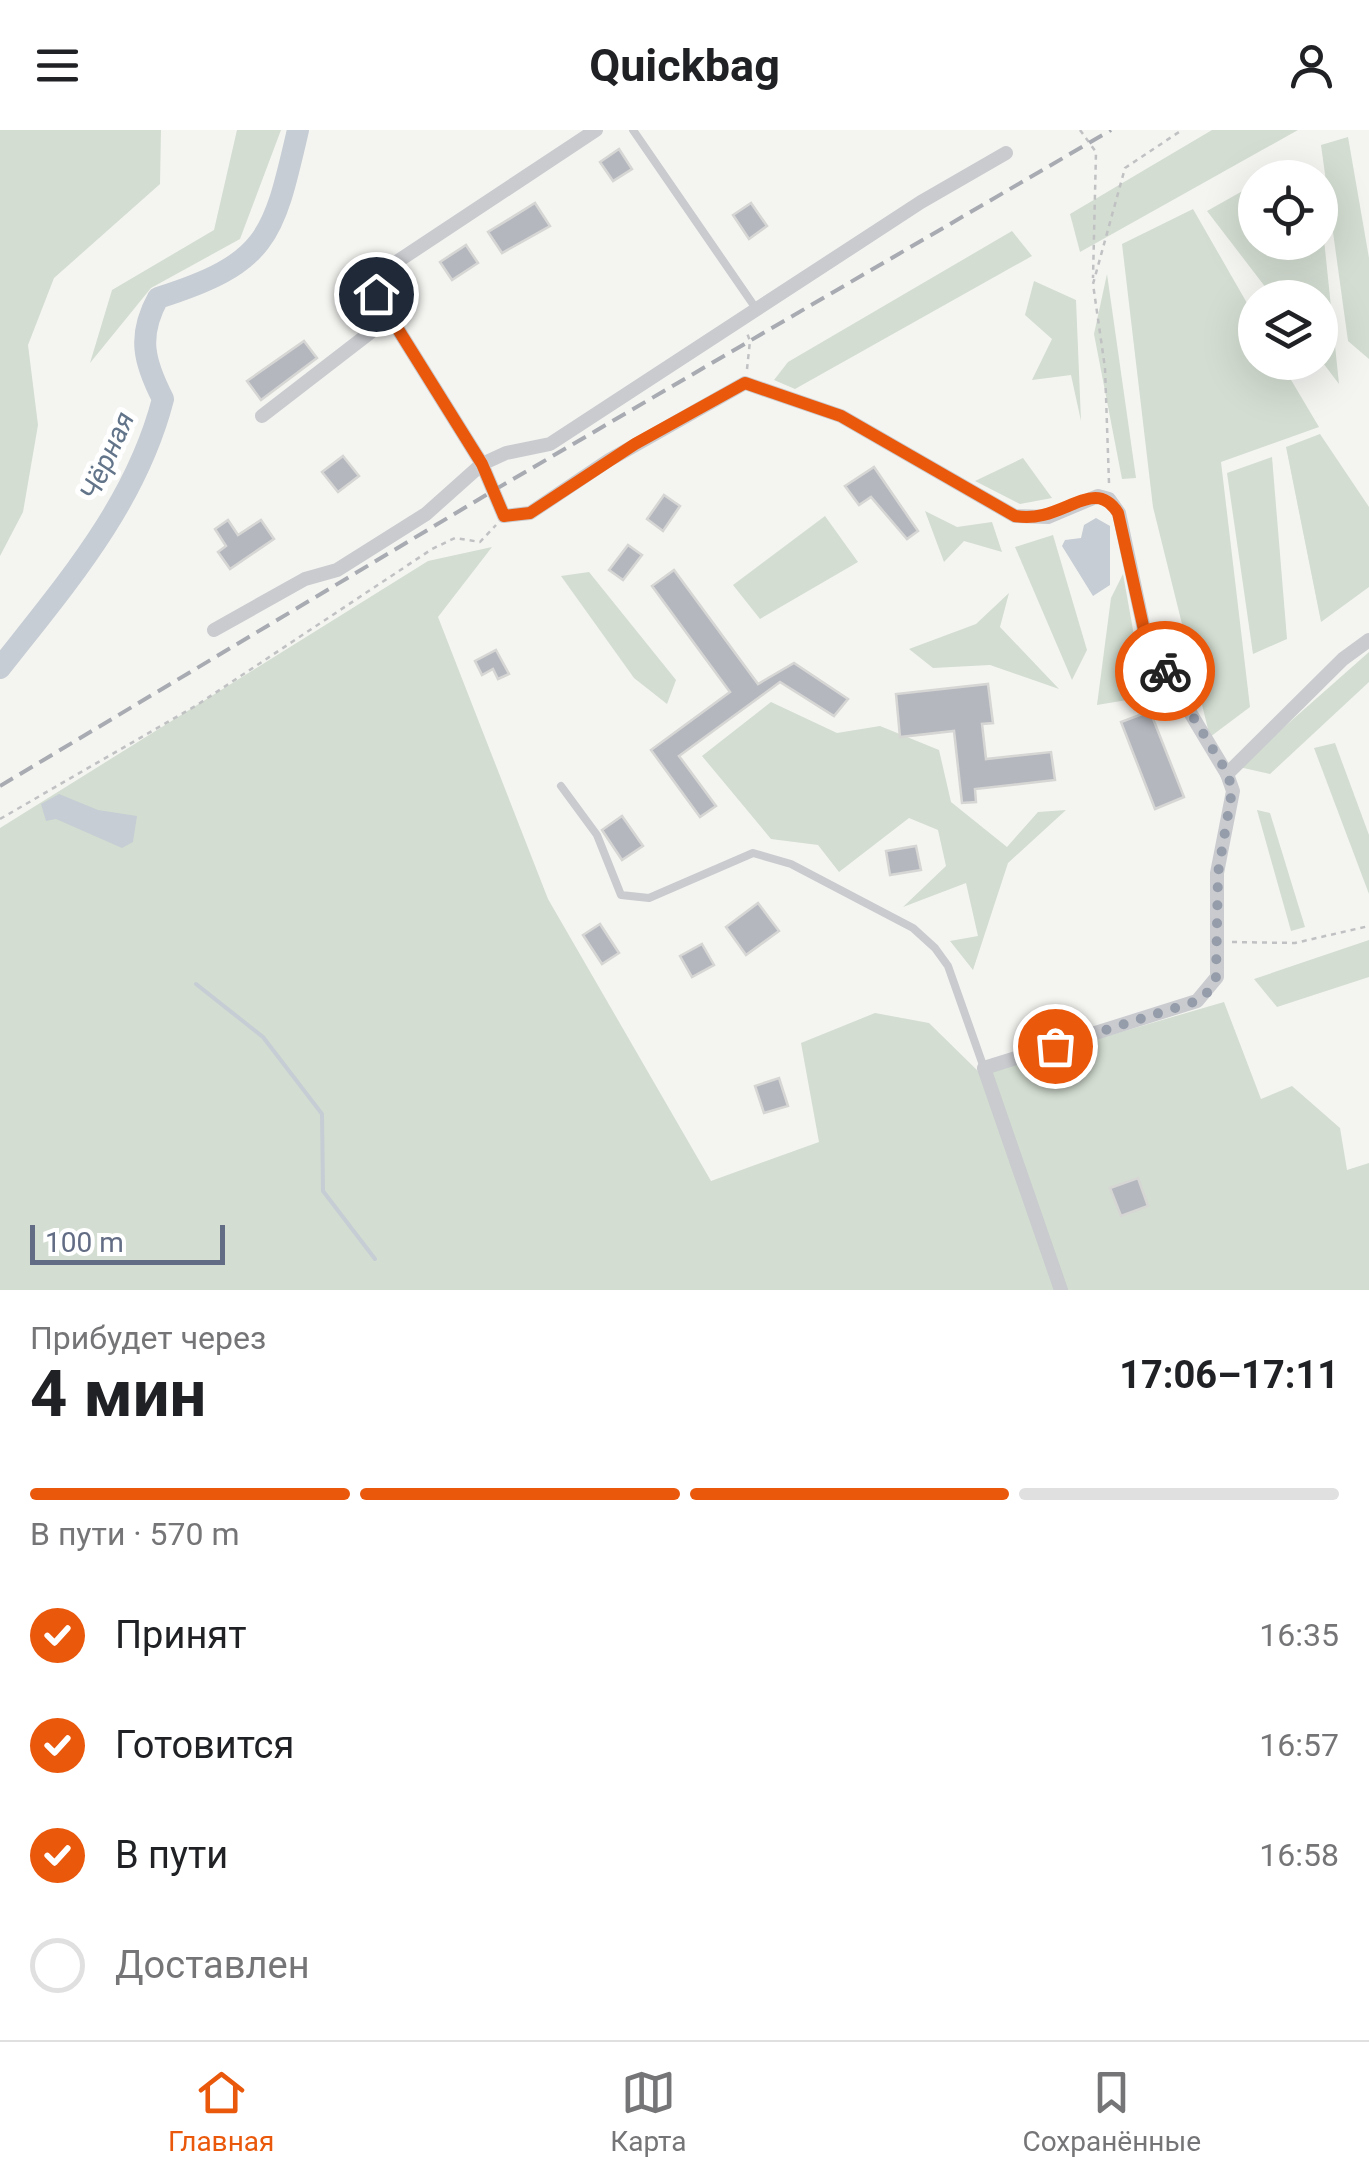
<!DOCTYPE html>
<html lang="ru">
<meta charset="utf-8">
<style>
body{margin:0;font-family:Roboto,sans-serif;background:#f2f2f2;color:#202124;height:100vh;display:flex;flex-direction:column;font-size:38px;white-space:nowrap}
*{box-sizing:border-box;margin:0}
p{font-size:32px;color:#757577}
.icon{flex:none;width:55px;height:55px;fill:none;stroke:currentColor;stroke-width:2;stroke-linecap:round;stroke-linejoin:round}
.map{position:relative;height:1160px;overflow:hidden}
.sheet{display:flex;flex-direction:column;background:#fff;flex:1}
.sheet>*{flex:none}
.controls{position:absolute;left:1238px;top:30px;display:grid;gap:20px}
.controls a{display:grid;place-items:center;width:100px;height:100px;border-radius:50%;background:#fff;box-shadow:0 10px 40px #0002;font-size:50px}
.scale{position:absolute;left:30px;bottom:25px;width:195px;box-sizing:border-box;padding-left:10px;border:5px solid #626c84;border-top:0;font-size:28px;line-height:35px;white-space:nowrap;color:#626c84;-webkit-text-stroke:8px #fff;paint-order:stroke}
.pin{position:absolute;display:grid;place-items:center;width:85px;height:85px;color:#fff;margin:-42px;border:5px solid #fff;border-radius:50%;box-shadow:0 2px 10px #0007}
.courier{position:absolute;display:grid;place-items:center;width:100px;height:100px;margin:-50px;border:8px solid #ea580c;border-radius:50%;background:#fff;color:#222;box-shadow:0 2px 12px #0007}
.overview em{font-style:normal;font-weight:700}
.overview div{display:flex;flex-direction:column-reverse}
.overview{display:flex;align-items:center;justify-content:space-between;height:170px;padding:0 30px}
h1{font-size:65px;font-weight:700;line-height:75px}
.bar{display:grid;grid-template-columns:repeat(4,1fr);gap:15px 10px;align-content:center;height:120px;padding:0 30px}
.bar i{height:12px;border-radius:8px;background:#e0e0e0}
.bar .current{background:#ea580c}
.bar p{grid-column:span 4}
ol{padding:0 30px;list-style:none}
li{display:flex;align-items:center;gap:30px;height:110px}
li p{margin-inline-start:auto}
li .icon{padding:10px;border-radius:50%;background:#ea580c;color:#fff;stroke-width:4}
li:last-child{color:#757577}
li i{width:55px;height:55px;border:5px solid #e0e0e0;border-radius:50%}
header{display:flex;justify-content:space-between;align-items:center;height:130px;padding:0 30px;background:#fff;font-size:45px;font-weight:700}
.dock{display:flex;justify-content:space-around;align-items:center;height:140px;border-top:2px solid #e0e0e0;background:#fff;font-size:28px;color:#757577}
.dock a{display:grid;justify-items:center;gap:5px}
.dock .current{color:#ea580c}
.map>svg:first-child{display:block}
.green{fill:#d3ddd1}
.water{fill:#c7cdd4}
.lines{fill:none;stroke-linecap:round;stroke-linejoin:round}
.stream{stroke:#c7cdd4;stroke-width:4}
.river{stroke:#c7cdd4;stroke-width:22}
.building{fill:#b4b7be;stroke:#d6d6d4;stroke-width:2.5}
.path{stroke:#c0c1c3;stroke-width:2.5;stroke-dasharray:5 5;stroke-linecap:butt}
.lane{stroke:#c9cbcf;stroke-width:8}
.street{stroke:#c9cbcf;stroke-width:14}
.rail{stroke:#a8abb2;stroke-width:4;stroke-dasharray:15 8;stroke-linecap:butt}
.done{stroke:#959caa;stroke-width:10;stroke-dasharray:0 18}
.route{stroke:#ea580c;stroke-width:12}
.labels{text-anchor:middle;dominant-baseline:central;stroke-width:10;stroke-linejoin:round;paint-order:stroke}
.water-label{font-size:28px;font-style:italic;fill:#627489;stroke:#fff}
</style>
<header><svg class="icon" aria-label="menu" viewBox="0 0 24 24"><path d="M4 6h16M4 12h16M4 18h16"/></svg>Quickbag<svg class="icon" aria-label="person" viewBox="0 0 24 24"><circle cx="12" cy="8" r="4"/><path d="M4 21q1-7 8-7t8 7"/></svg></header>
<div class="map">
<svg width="1369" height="1160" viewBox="0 0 1369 1160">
<rect width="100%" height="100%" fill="#f4f5f1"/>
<g class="green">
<polygon points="0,0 161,0 160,54 54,148 28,215 38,295 23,382 0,426"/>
<polygon points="237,0 281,0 240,109 151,158 90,233 112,160 214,100"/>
<polygon points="1212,0 1298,0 1080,122 1070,84"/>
<polygon points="1348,7 1369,128 1369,229 1348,211 1321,15"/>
<polygon points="1255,54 1255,112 1320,112 1320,71 1339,254 1320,229 1320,168 1273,167 1207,81"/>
<polygon points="1193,79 1255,187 1255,232 1281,233 1319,297 1221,332 1250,577 1210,607 1153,377 1122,114"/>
<polygon points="1012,101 1032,126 795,259 774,250 788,232"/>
<polygon points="1107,144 1136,348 1122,349 1094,204"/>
<polygon points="1034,151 1076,170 1081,291 1071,245 1032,250 1052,209 1025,185"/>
<polygon points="1320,304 1369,377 1369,457 1321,492 1286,317"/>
<polygon points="1272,327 1287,509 1253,524 1227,343"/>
<polygon points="1023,328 1052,368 1020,374 975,351"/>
<polygon points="925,381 957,397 992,392 1002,422 964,411 944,432"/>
<polygon points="825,386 858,432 760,489 733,455"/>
<polygon points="1053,405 1087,520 1072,550 1015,417"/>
<polygon points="492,417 438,487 548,769 711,1051 819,1012 801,913 875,883 929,893 980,943 1224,872 1261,969 1292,956 1340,998 1347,1040 1369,1033 1369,1160 0,1160 0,698 428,431"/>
<polygon points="589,442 676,550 667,574 634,548 561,446"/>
<polygon points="1123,444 1145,567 1097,575 1111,468"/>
<polygon points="1009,463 1000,497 1059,559 990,535 933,538 909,519 976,494"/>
<polygon points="1369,522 1369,552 1270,644 1239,637"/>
<polygon points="771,572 837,603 880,596 939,620 951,672 1007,717 1038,682 1066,680 1008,733 973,840 950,811 978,806 966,753 903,777 946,736 938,700 909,688 839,742 818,715 771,709 702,626"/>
<polygon points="1335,613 1369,705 1369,764 1314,618"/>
<polygon points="1257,680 1270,683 1305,797 1291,801"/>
<polygon points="1369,810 1369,847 1277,877 1254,849"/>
</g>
<g class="water">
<polygon points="1096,388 1110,396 1110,455 1093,466 1062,416 1065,410 1081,408 1084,395"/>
<polygon points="59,664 98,680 137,686 133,712 122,718 56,689 46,691 41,674"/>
</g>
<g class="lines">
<polyline class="stream" points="196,854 263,907 322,984 323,1061 375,1129"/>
<path class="river" d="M0,538c66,-84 136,-164 163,-269 -19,-37 -26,-63 -5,-101 110,-35 115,-60 140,-168"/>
</g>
<g class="building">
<polygon points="619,19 632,39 613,51 600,32"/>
<polygon points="535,73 550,96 502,123 488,102"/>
<polygon points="751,73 767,96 749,109 733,85"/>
<polygon points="466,115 478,133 452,150 440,132"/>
<polygon points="304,211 317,228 261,270 247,251"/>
<polygon points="343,326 359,346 338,362 322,342"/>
<polygon points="874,337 918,401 907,409 871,367 859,375 845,356"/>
<polygon points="664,365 680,376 663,401 647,389"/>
<polygon points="228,390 238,405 261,390 274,409 230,439 218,422 226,416 215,399"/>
<polygon points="628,415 642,425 623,450 609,440"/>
<polygon points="674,440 758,554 794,533 848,569 834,586 780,552 679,626 716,676 700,687 651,620 730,562 652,456"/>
<polygon points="496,520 509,544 498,549 493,539 482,545 475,531"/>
<polygon points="988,554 993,593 982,594 986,629 1051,622 1055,650 975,659 976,672 962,673 954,601 900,607 896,564"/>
<polygon points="1150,581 1184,667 1155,679 1121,592"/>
<polygon points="622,686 643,716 622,730 602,700"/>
<polygon points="916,716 921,740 890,745 886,721"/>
<polygon points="758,773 779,801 746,825 726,797"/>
<polygon points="600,794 619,823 602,834 583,805"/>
<polygon points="702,814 714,835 692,847 680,826"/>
<polygon points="779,948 788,976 764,983 755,956"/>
<polygon points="1138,1048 1148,1076 1121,1086 1110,1058"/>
</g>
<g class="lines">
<g class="path">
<polyline points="1080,0 1096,22 1093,148"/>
<polyline points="747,239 750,211 747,203"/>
<polyline points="1109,353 1105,238 1093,154 1125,38 1182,0"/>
<polyline points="0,689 197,575 432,419 455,408 480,412 496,395"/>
<polyline points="1232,812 1295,813 1369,796"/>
</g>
<g class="lane">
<polyline points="633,0 757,180"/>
<polyline points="561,656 597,705 621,765 649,768 753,723 791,734 913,798 935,818 948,836 984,938"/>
</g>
<g class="street">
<polyline points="596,0 386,139 377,150 376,164 482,334 504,386 530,383 609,330 745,253 841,286 1015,386 1048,387 1098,366 1109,369 1119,383 1146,509 1227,644 1233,661 1217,743 1217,847 1197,871 984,938 1061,1160"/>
<polyline points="262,286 389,188"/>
<polyline points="214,500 305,449 337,440 426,384 482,334 506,323 550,314 921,72 1006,23"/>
<polyline points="1227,644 1343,529 1369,510"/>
</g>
<polyline class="rail" points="0,656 491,362 1111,0"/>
</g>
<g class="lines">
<polyline class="done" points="1055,916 1197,871 1209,861 1216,847 1218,743 1232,661 1228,644 1165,541"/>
<path class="route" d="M376,164l106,170 22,52 26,-3 105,-69 110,-61 96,33 174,100c47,9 78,-42 103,-3l28,126 19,32"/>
</g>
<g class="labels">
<g class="water-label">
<text transform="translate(107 326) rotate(-66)">Чёрная</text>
</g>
</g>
</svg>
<div class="controls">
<a><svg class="icon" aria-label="locate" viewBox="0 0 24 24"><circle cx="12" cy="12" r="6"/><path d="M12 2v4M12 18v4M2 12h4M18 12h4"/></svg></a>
<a><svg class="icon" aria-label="layers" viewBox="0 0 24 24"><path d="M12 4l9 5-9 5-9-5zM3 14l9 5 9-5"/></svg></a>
</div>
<div class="scale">100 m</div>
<div class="pin" style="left:1055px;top:916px;background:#ea580c"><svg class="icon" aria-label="bag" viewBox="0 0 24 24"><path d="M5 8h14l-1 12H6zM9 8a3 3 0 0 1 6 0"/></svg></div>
<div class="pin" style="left:376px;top:164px;background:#1f2937"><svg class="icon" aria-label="home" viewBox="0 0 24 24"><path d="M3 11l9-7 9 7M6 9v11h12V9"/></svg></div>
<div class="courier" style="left:1165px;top:541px"><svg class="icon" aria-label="bike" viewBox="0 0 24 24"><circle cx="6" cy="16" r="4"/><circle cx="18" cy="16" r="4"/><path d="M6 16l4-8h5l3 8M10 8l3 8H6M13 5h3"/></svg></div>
</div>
<section class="sheet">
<div class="overview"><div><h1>4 мин</h1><p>Прибудет через</p></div><em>17:06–17:11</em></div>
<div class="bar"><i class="current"></i><i class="current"></i><i class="current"></i><i></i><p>В пути · 570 m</p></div>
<ol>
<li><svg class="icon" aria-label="check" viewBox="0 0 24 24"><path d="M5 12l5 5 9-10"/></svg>Принят<p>16:35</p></li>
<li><svg class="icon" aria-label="check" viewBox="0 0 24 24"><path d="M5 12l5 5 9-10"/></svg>Готовится<p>16:57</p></li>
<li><svg class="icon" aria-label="check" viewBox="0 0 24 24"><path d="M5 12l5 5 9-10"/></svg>В пути<p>16:58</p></li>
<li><i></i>Доставлен</li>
</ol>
</section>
<nav class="dock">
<a class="current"><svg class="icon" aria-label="home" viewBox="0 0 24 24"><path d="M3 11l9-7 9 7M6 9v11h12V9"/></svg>Главная</a>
<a><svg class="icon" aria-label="map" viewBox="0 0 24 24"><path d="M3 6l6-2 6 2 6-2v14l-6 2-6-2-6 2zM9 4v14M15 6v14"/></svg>Карта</a>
<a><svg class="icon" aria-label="saved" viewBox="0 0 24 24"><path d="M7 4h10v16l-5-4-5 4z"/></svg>Сохранённые</a>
</nav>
